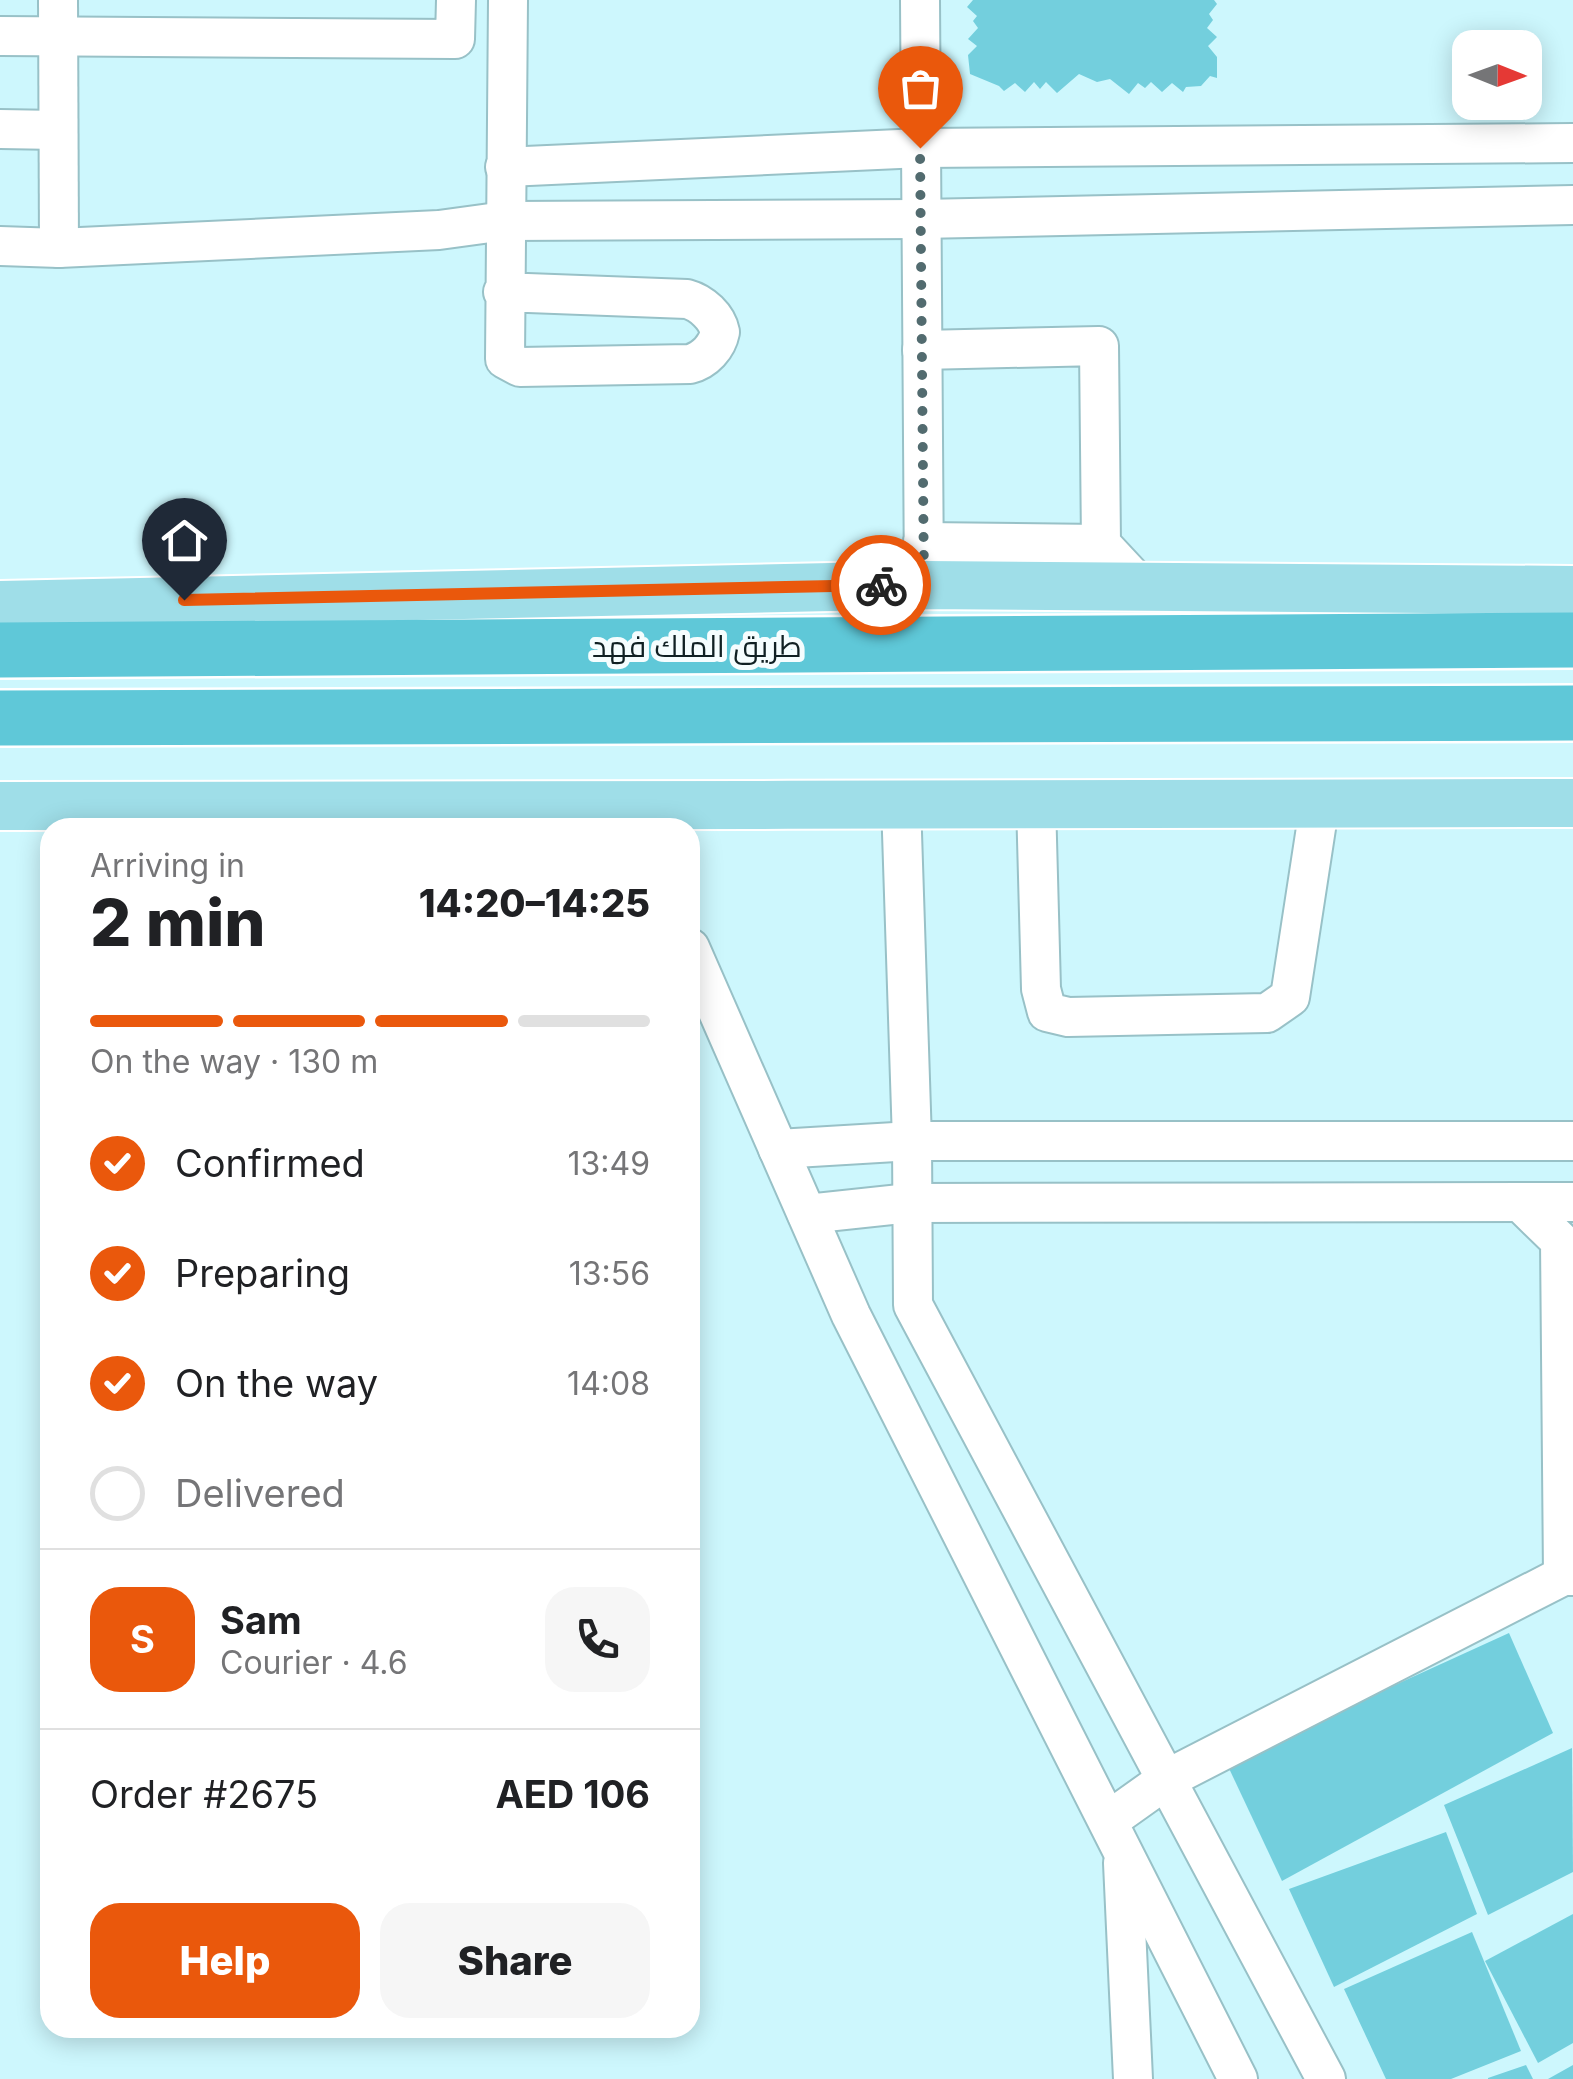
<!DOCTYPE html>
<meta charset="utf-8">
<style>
body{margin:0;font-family:Inter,Cairo,sans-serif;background:#f6f6f6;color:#202124;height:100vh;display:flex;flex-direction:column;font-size:38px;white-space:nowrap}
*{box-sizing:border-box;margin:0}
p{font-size:32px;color:#757577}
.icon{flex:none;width:55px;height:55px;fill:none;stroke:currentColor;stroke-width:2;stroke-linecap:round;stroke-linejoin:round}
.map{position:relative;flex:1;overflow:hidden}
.side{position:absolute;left:40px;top:818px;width:660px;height:1220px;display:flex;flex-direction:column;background:#fff;border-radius:30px;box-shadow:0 5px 25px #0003}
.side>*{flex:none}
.needle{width:65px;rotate:91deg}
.fabs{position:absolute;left:1452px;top:30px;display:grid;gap:20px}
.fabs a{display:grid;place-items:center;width:90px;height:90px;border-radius:20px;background:#fff;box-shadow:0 5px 25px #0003;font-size:50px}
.pin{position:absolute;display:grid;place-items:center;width:85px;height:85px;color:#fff;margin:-102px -42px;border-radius:50% 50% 50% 0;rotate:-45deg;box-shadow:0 0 10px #0007}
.pin .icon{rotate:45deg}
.courier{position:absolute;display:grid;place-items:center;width:100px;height:100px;margin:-50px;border:8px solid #ea580c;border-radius:50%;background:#fff;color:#222;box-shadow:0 2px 12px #0007}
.summary em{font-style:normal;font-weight:800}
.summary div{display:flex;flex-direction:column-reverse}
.summary{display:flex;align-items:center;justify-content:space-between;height:170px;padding:0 50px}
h1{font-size:65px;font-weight:800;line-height:75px}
.bar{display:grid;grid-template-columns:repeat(4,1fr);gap:15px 10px;align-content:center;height:120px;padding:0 50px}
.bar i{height:12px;border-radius:8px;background:#e0e0e0}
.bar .selected{background:#ea580c}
.bar p{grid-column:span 4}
.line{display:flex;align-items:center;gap:25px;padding:0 50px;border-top:2px solid #e0e0e0}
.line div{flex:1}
.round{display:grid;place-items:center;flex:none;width:105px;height:105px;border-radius:30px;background:#f6f6f6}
ol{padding:0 50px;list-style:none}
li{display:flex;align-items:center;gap:30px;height:110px}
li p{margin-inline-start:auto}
li .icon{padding:10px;border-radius:50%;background:#ea580c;color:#fff;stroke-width:4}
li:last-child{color:#757577}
li i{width:55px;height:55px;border:5px solid #e0e0e0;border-radius:50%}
.button{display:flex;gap:20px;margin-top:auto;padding:20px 50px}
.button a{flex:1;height:115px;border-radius:30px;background:#ea580c;color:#fff;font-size:40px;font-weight:800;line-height:115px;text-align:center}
.button a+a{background:#f6f6f6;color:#202124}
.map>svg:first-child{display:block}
.building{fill:#73cfdd}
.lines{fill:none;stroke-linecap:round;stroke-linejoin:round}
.minor-casing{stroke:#98c1c7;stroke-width:42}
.major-casing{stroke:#fff;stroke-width:52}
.highway-casing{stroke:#fff;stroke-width:60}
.minor{stroke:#fff;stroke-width:38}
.major{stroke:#9fdee8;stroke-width:48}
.highway{stroke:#5fc8d8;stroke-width:55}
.done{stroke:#526b6f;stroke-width:10;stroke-dasharray:0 18}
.route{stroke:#ea580c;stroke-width:12}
.labels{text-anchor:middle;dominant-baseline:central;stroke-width:10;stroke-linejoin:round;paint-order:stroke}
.street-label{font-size:30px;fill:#102023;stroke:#f5fdfe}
</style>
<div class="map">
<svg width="1573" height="2079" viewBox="0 0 1573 2079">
<rect width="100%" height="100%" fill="#cdf7fd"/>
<g class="building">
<polygon points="973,0 1214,0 1217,4 1209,14 1213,20 1207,28 1217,37 1208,46 1217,57 1217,78 1210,76 1201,86 1186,87 1183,92 1172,83 1162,92 1151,82 1145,88 1138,83 1129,94 1110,79 1097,82 1079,74 1057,93 1046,82 1040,89 1034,82 1025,92 1015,83 1004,91 999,86 970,74 968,55 977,46 968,39 978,28 973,21 977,16 967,7"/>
<polygon points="1509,1633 1553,1733 1282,1881 1226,1762"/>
<polygon points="1572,1748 1573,1872 1488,1915 1444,1805"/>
<polygon points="1446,1832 1477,1914 1334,1987 1289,1889"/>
<polygon points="1573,1914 1573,2043 1538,2063 1485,1961"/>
<polygon points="1472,1932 1521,2051 1451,2079 1386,2079 1344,1989"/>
<polygon points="1526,2065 1533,2079 1488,2079 1488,2078"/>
<polygon points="1573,2065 1573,2079 1548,2079"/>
</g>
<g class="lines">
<defs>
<g id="minor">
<polyline points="58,0 59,248"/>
<polyline points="920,0 924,585"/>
<polyline points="0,36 455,39 456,0"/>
<polyline points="0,129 58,130"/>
<polyline points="505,167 921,148 1573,143"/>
<polyline points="0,246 59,248 439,230 505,221 921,219 1573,205"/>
<path d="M503,292l184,7c15,4 30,18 33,33 -3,15 -15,28 -30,32l-170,3 -15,-8 3,-359"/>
<polyline points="922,350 1099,346 1101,544 1142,588"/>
<polyline points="923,542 1101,544"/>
<polyline points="901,802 912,1141 913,1305 1326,2079"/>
<polyline points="1036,802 1041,989 1047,1012 1068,1017 1267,1013 1290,997 1320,802"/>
<polyline points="690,948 851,1315 1238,2079"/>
<polyline points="778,1149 912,1141 1573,1141"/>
<polyline points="1520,1202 1560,1241 1563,1576"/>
<polyline points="807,1214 910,1203 1573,1202"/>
<polyline points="1108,1821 1167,1779 1563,1576 1573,1576"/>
<polyline points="1123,1863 1133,2079"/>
</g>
<g id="major">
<polyline points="0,605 924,585 1573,590"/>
<path d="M0,806c524,2 1049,-4 1573,-3"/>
</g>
<g id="highway">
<polyline points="0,650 1573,640"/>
<polyline points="0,718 1573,713"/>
</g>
</defs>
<use href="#minor" class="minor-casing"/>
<use href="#major" class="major-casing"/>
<use href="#highway" class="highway-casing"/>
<use href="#minor" class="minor"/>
<use href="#major" class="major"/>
<use href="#highway" class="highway"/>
</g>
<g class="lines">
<polyline class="done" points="881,585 924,584 920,148"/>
<polyline class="route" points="184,600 881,585"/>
</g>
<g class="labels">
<g class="street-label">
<text x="697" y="646">طريق الملك فهد</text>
</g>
</g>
</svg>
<div class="fabs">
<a><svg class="needle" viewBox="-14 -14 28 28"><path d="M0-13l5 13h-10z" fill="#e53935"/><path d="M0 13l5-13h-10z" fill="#757577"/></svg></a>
</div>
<div class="pin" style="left:920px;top:148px;background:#ea580c"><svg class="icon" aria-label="bag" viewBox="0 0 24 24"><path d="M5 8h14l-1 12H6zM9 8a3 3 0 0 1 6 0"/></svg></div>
<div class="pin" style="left:184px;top:600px;background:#1f2937"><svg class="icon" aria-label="home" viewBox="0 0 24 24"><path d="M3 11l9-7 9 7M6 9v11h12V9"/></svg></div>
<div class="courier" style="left:881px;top:585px"><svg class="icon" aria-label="bike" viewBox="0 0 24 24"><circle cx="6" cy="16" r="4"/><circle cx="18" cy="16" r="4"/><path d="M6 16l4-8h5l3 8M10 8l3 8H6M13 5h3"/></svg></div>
<section class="side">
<div class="summary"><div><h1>2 min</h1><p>Arriving in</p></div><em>14:20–14:25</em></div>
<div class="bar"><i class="selected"></i><i class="selected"></i><i class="selected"></i><i></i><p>On the way · 130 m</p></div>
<ol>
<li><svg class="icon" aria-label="check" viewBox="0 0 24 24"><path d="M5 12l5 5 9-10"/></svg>Confirmed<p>13:49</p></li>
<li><svg class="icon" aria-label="check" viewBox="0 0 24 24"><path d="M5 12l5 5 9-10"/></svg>Preparing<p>13:56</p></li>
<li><svg class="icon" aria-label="check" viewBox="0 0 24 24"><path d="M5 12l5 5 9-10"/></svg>On the way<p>14:08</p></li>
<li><i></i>Delivered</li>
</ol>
<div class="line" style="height:180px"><b class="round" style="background:#ea580c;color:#fff">S</b><div><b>Sam</b><p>Courier · 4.6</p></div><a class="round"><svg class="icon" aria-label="phone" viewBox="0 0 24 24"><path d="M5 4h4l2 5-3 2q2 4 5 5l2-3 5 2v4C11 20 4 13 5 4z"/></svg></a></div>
<div class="line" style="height:130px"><div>Order #2675</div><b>AED 106</b></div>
<div class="button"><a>Help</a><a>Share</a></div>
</section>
</div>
